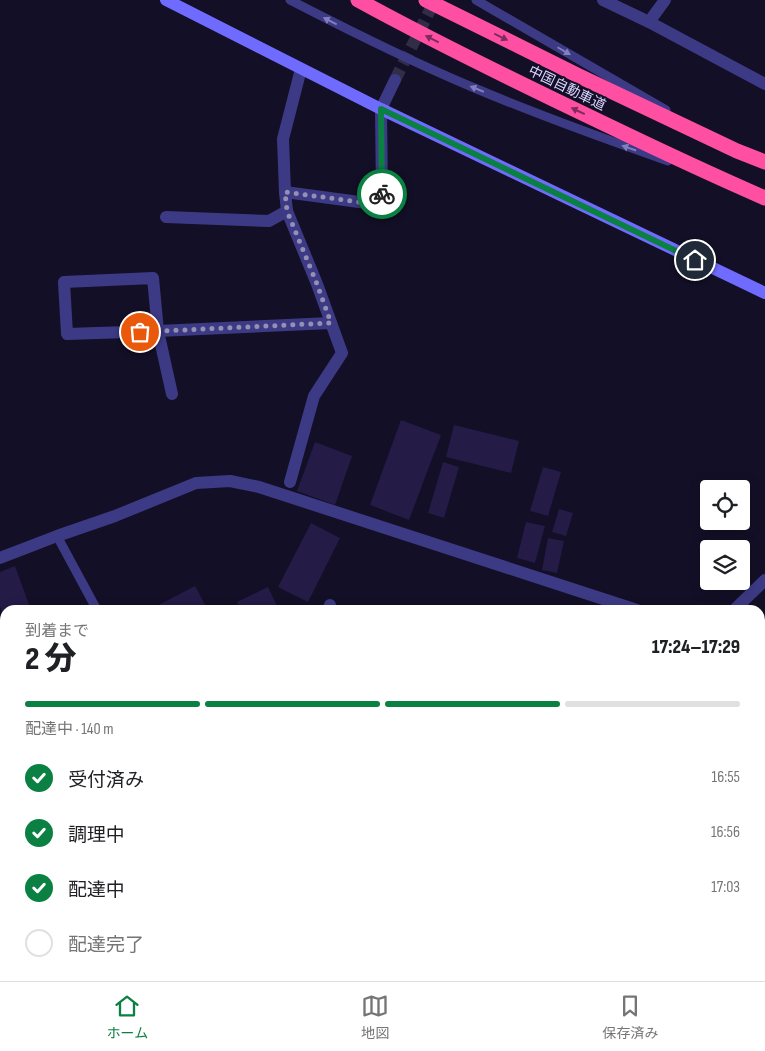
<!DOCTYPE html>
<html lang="ja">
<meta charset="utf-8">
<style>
body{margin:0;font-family:"Sofia Sans Condensed","Noto Sans JP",sans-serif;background:#f6f6f6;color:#202124;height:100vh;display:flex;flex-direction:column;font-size:19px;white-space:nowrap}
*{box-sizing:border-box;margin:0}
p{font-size:16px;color:#757577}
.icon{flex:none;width:28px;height:28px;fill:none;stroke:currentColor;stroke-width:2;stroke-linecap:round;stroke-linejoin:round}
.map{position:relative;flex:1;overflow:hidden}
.panel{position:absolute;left:0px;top:605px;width:765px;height:376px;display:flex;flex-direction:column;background:#fff;border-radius:15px 15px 0 0;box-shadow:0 2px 12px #0003}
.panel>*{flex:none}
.tools{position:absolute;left:700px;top:480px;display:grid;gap:10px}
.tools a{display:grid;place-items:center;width:50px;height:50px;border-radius:5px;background:#fff;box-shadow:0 2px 12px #0003;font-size:25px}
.pin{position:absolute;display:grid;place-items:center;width:42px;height:42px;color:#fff;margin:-21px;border:2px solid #fff;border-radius:50%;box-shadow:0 1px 5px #0007}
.courier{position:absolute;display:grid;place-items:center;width:50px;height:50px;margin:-25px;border:4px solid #0b8043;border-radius:50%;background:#fff;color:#222;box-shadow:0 1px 6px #0007}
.overview em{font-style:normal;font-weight:800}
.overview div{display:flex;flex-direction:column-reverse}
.overview{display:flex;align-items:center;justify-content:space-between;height:85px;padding:0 25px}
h1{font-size:32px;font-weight:800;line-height:38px}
.bar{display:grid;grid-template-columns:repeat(4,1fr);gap:8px 5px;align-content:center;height:60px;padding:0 25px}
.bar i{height:6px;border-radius:4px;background:#e0e0e0}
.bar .active{background:#0b8043}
.bar p{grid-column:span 4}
ol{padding:0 25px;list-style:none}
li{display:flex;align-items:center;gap:15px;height:55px}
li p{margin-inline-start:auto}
li .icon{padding:5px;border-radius:50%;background:#0b8043;color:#fff;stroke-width:4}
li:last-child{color:#757577}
li i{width:28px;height:28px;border:2px solid #e0e0e0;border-radius:50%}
.menu{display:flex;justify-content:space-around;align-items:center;height:70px;border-top:1px solid #e0e0e0;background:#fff;font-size:14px;color:#757577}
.menu a{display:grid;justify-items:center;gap:2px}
.menu .active{color:#0b8043}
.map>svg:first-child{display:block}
.building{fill:#241b47}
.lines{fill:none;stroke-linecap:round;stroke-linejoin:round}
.street-tunnel{stroke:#312d47;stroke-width:12;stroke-dasharray:12 6;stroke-linecap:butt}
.lane{stroke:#3d3a85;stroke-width:9}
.street{stroke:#3d3a85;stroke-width:12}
.secondary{stroke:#6f6bff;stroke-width:12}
.highway{stroke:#ff4fa3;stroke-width:15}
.oneway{fill:#837fbc}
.oneway2{fill:#7d2c5e}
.done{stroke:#948fb3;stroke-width:5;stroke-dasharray:0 9}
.route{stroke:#0b8043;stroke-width:6}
.labels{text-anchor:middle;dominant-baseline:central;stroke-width:4;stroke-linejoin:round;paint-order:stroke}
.street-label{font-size:14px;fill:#d9d4ff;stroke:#130f26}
</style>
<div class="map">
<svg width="765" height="981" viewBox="0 0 765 981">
<rect width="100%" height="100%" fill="#130f26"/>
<g class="building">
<polygon points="401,420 441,435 409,520 370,505"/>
<polygon points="454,425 519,441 511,473 446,457"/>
<polygon points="315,442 352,456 335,505 297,491"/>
<polygon points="443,462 459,467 444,518 428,513"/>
<polygon points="543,467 561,472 548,516 530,511"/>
<polygon points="559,509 573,513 566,536 552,532"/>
<polygon points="526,522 545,526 535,563 517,558"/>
<polygon points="311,523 340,538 308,602 278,587"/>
<polygon points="548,538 564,541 557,573 542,570"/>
<polygon points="15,566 31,610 5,610 5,620 0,607 0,572"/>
<polygon points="195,586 208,610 153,610 153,608"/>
<polygon points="268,587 278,608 274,610 241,610 237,602"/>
<polygon points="0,701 5,701 5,725 0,726"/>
<polygon points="765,840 765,868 760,863 760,845"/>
<polygon points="760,874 765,878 760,885"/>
<polygon points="765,889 765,922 760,917 760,894"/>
<polygon points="5,897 5,915 0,910 0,902"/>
<polygon points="0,942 5,946 5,976 29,976 24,981 0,981"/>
<polygon points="194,976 233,976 238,981 197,981 193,977"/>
<rect x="421" y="976" width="25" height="5"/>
<polygon points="458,976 507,976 509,981 460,981"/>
<polygon points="541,976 579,976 574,981 546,981"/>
</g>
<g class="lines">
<polyline class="street-tunnel" points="395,80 435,0"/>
<g class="lane">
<path d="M290,0c60,31 120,61 182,87 64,27 130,51 196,74"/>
<polyline points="476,0 666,110"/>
<polyline points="57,536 97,610"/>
</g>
<g class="street">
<polyline points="603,0 649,22 765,84"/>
<polyline points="649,22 665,0"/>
<polyline points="285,192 374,204 382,196 381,109 395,80"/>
<polyline points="166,217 269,221 287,211"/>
<polyline points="172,394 158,331 153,278 64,282 67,334 158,331 331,323"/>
<polyline points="290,482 314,396 342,353 317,284 287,211 285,192 283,139 301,69"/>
<polyline points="0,558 57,536 115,516 196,483 230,481 259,487 637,610"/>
<polyline points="328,610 330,605"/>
<polyline points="734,610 765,580"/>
<polyline points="760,731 765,737"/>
<polyline points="0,761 5,760"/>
<polyline points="760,832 765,827"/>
<polyline points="0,865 5,867"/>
<polyline points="151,976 156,981"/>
<polyline points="357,976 363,981"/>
<polyline points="630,976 635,981"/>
<polyline points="297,981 301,976"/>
</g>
<polyline class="secondary" points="166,0 381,109 765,293"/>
<g class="highway">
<path d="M358,0c82,45 167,86 251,126 52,25 103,49 156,72"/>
<polyline points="426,0 579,76 737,151 765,162"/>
</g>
</g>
<defs><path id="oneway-solid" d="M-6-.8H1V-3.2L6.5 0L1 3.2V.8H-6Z" transform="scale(1.25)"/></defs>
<g class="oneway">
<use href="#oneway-solid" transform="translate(330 21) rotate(-153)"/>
<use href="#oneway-solid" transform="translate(564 51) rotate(30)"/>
<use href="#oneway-solid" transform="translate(477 89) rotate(-158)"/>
<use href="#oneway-solid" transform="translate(629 148) rotate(-161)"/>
</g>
<g class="oneway2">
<use href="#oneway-solid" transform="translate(501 37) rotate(26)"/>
<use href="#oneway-solid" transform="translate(432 39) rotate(-153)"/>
<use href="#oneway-solid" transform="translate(578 111) rotate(-155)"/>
</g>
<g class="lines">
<polyline class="done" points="140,332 331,323 317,284 287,211 285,192 374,204 382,196 382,194"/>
<polyline class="route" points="382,194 381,109 695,260"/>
</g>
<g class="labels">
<g class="street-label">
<text transform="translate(567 88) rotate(26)">中国自動車道</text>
</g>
</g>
</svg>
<div class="tools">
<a><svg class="icon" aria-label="locate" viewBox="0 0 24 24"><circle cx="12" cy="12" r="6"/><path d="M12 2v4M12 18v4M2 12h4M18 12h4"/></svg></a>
<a><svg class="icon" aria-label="layers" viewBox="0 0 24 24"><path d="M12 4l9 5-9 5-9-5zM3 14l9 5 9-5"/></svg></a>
</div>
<div class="pin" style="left:140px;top:332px;background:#ea580c"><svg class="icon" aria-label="bag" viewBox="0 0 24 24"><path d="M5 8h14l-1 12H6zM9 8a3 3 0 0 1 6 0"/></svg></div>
<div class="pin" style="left:695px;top:260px;background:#1f2937"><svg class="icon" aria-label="home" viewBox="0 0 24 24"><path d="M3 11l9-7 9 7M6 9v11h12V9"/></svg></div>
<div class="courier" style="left:382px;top:194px"><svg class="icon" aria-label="bike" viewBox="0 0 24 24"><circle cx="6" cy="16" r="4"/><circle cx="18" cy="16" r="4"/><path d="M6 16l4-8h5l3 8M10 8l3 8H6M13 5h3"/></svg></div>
<section class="panel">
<div class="overview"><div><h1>2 分</h1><p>到着まで</p></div><em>17:24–17:29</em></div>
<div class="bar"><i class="active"></i><i class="active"></i><i class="active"></i><i></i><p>配達中 · 140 m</p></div>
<ol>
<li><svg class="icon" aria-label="check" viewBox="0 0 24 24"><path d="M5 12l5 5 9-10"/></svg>受付済み<p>16:55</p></li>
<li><svg class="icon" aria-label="check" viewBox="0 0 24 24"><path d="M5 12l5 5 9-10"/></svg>調理中<p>16:56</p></li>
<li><svg class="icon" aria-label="check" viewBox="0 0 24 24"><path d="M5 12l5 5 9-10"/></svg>配達中<p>17:03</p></li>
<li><i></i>配達完了</li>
</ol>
</section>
</div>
<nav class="menu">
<a class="active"><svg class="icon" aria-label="home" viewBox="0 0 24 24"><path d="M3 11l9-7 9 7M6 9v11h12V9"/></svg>ホーム</a>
<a><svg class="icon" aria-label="map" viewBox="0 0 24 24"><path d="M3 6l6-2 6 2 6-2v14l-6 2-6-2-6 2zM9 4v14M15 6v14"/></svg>地図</a>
<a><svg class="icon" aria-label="saved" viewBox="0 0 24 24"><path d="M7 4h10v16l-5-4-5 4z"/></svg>保存済み</a>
</nav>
